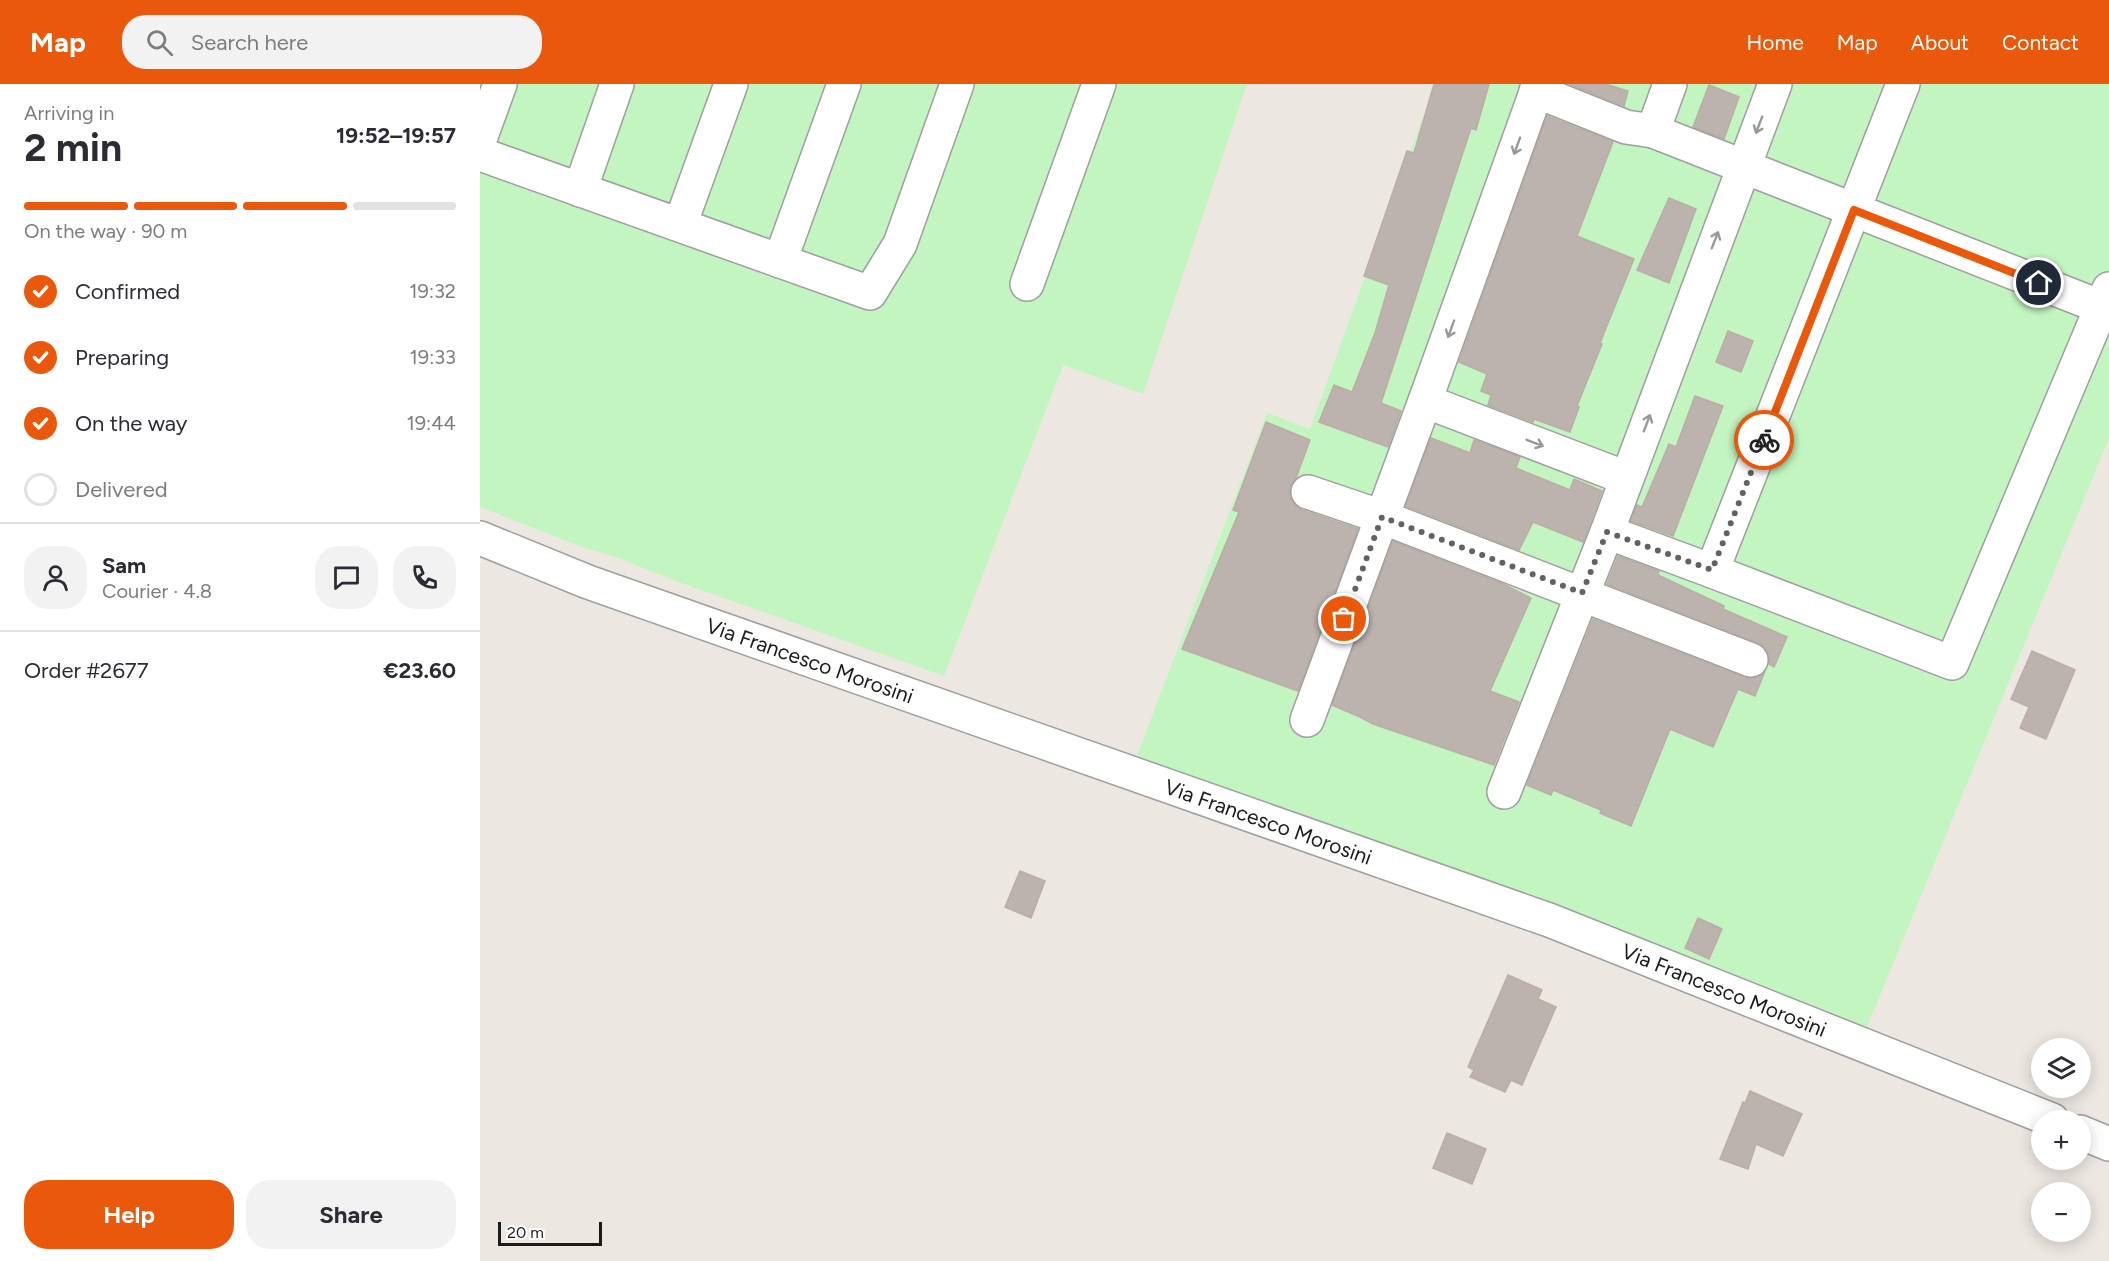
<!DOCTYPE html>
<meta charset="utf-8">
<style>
body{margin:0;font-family:Figtree,sans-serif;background:#f2f2f3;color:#2b2b33;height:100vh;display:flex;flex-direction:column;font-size:22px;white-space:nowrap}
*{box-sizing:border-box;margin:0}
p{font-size:20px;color:#7c7c81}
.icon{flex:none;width:33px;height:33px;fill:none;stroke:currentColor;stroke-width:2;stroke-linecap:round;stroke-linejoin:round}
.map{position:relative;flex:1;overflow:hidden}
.details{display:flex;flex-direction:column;background:#fff;width:480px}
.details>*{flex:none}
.buttons{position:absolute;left:1551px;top:954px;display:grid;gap:12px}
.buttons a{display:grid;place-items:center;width:60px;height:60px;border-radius:50%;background:#fff;box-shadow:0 3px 15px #0003;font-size:30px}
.scale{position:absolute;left:18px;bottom:15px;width:104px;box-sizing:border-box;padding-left:6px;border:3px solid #1b1b1b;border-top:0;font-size:16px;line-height:21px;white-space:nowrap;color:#1b1b1b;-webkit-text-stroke:4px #fff;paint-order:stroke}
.pin{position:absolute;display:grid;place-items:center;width:51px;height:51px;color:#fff;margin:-26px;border:3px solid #fff;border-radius:50%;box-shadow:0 2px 6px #0007}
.courier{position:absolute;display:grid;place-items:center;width:60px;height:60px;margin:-30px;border:4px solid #ea580c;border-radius:50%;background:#fff;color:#222;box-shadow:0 2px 8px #0007}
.headline em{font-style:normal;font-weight:700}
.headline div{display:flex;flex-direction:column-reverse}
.headline{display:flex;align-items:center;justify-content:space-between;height:102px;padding:0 24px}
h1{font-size:39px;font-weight:700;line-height:45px}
.bar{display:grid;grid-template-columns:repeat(4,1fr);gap:9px 6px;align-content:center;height:72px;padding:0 24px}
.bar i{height:8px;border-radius:4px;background:#e1e1e2}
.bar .current{background:#ea580c}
.bar p{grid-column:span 4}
.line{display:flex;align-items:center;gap:15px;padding:0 24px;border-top:2px solid #e1e1e2}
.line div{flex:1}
.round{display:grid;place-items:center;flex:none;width:63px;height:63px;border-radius:24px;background:#f2f2f3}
ol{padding:0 24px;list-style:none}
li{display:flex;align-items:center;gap:18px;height:66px}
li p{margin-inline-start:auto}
li .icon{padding:6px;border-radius:50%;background:#ea580c;color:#fff;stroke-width:4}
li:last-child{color:#7c7c81}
li i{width:33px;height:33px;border:3px solid #e1e1e2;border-radius:50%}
.primary-button{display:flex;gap:12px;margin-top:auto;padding:12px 24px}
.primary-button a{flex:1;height:69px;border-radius:24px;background:#ea580c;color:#fff;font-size:24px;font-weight:700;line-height:69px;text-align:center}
.primary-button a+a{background:#f2f2f3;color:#2b2b33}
header{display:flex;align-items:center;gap:36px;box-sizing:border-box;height:84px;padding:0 30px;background:#ea580c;color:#fff}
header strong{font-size:28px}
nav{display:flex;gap:33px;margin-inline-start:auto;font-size:21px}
.search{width:420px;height:54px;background:#f2f2f3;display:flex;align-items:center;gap:15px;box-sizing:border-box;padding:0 21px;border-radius:24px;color:#7c7c81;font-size:22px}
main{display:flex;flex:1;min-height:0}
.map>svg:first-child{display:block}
.park{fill:#c2f5c0}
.building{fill:#bcb2ae;stroke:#bcada5;stroke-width:1.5}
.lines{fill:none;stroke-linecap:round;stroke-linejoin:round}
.minor-casing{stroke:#9f9f9f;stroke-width:36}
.minor{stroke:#fff;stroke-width:33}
.oneway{stroke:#989898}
.done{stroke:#646260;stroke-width:6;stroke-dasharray:0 10.8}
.route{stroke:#ea580c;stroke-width:8}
.labels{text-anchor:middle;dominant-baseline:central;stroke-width:4.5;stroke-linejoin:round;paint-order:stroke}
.street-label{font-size:21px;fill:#1b1b1b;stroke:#fff}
</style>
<header>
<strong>Map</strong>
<div class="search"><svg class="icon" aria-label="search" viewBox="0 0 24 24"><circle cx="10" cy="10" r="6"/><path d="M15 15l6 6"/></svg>Search here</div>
<nav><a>Home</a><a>Map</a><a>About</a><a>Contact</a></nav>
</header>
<main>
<section class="details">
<div class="headline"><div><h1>2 min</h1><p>Arriving in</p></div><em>19:52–19:57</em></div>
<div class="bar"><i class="current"></i><i class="current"></i><i class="current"></i><i></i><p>On the way · 90 m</p></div>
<ol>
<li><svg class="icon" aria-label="check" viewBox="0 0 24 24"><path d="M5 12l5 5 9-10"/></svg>Confirmed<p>19:32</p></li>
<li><svg class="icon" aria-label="check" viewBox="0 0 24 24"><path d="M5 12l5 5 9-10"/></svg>Preparing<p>19:33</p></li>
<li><svg class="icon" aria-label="check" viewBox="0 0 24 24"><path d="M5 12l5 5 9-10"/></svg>On the way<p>19:44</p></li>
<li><i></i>Delivered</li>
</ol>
<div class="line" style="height:108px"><a class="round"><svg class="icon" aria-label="person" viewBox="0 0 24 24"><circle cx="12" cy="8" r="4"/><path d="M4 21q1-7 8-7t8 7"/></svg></a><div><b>Sam</b><p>Courier · 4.8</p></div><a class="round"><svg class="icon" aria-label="chat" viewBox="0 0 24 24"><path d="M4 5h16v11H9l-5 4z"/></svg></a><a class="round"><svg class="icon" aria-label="phone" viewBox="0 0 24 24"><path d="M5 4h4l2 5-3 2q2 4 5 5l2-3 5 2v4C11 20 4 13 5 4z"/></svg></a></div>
<div class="line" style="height:78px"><div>Order #2677</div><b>€23.60</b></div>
<div class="primary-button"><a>Help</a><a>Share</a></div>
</section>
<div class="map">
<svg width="1629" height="1177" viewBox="0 0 1629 1177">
<rect width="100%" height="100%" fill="#ece7e1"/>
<g class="park">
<polygon points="0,0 767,0 663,310 583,281 464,592 196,497 136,473 102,463 0,423"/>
<polygon points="955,0 1629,0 1629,354 1385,948 657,672 787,329 830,345"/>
</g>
<g class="building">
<polygon points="954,0 1009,0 996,46 991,44 901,319 921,327 908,363 839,338 854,301 872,308 895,249 909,201 884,192 927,67 934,69"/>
<polygon points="1089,0 1125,0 1148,7 1144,22"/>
<polygon points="1229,1 1259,13 1244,55 1213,43"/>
<polygon points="1067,32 1133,58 1097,152 1154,175 1120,259 1122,260 1097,322 1099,323 1090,348 1054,335 1053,338 1008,321 1011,311 1001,307 1007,290 979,278"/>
<polygon points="1189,114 1216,125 1189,199 1157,186"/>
<polygon points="1248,247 1273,257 1261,288 1236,278"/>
<polygon points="1215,312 1243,322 1193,452 1151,437 1157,421 1162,423 1189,360 1196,363"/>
<polygon points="786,338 830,356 816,394 810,403 810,412 814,420 822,426 878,445 818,607 702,565 759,428 753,426"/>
<polygon points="951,354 990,369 994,356 1040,373 1036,384 1090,406 1094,395 1122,407 1103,458 1053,438 1039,466 926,422"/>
<polygon points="913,457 1023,500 1051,514 1010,607 1039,618 1014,681 893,640 880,633 852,621"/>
<polygon points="1138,472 1179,487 1178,491 1244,522 1243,525 1307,553 1294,583 1289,580 1289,573 1286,565 1278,559 1127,500"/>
<polygon points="1113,535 1264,593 1274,594 1285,587 1275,612 1258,605 1233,663 1190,645 1151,742 1120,729 1121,726 1073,706 1071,711 1047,701"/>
<polygon points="1552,567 1595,586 1566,655 1540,644 1549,623 1531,615"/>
<polygon points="540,787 565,797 551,834 525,823"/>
<polygon points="1218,834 1242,845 1229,875 1205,864"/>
<polygon points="1028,891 1062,906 1058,915 1076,923 1042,1001 1031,996 1025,1008 990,993 994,986 988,983"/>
<polygon points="1270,1007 1322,1030 1303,1072 1276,1060 1268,1085 1240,1075 1263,1018 1265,1019"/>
<polygon points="967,1049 1006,1065 992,1100 953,1084"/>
</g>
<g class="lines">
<defs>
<g id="minor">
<polyline points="1059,0 945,317 1146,394"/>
<polyline points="1056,7 1146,43 1173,47 1621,223"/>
<polyline points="1173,47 1190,0"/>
<polyline points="0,55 20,0"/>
<polyline points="0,70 390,209 420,160 477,0"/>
<polyline points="100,106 137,0"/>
<polyline points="200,141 251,0"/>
<polyline points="300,177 364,0"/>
<polyline points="547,200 619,0"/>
<polyline points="828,408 902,433 1271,576"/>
<polyline points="1127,448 1232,487 1423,0"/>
<path id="s1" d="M0,454l108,44 961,338 503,200"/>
<polyline points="1232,487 1472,579 1629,205"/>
<polyline points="827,636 945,317"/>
<polyline points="1024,708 1127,448 1295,0"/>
<polyline points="1600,1048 1629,1060"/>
</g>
</defs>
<use href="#minor" class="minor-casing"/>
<use href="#minor" class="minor"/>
</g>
<defs><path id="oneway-shaft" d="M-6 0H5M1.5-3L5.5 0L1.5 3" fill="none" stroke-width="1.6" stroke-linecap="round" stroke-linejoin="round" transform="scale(1.5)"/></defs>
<g class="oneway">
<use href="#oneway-shaft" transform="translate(1279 41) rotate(111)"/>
<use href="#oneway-shaft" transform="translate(1037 62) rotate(110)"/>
<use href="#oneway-shaft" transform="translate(1235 156) rotate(-69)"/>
<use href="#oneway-shaft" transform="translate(971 245) rotate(110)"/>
<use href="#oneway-shaft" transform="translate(1167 339) rotate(-69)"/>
<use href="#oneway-shaft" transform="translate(1055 359) rotate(21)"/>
</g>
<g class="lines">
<polyline class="done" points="864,535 902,433 1102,509 1127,448 1232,486 1284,356"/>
<polyline class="route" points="1284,356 1374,126 1559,199"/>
</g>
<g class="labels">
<g class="street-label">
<text stroke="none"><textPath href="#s1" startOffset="352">Via Francesco Morosini</textPath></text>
<text stroke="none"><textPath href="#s1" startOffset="838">Via Francesco Morosini</textPath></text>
<text stroke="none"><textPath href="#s1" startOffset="1324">Via Francesco Morosini</textPath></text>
</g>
</g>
</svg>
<div class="buttons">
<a><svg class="icon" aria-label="layers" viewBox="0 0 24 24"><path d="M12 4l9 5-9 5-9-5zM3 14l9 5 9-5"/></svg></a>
<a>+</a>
<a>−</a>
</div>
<div class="scale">20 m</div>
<div class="pin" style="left:864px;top:535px;background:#ea580c"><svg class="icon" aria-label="bag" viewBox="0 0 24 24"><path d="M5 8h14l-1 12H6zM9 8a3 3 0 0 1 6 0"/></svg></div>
<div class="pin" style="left:1559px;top:199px;background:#1f2937"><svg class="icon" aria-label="home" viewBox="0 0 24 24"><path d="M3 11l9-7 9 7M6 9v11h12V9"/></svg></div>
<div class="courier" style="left:1284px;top:356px"><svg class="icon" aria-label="bike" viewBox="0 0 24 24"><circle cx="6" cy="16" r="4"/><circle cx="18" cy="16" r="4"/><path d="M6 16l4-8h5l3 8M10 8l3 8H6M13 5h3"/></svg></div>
</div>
</main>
